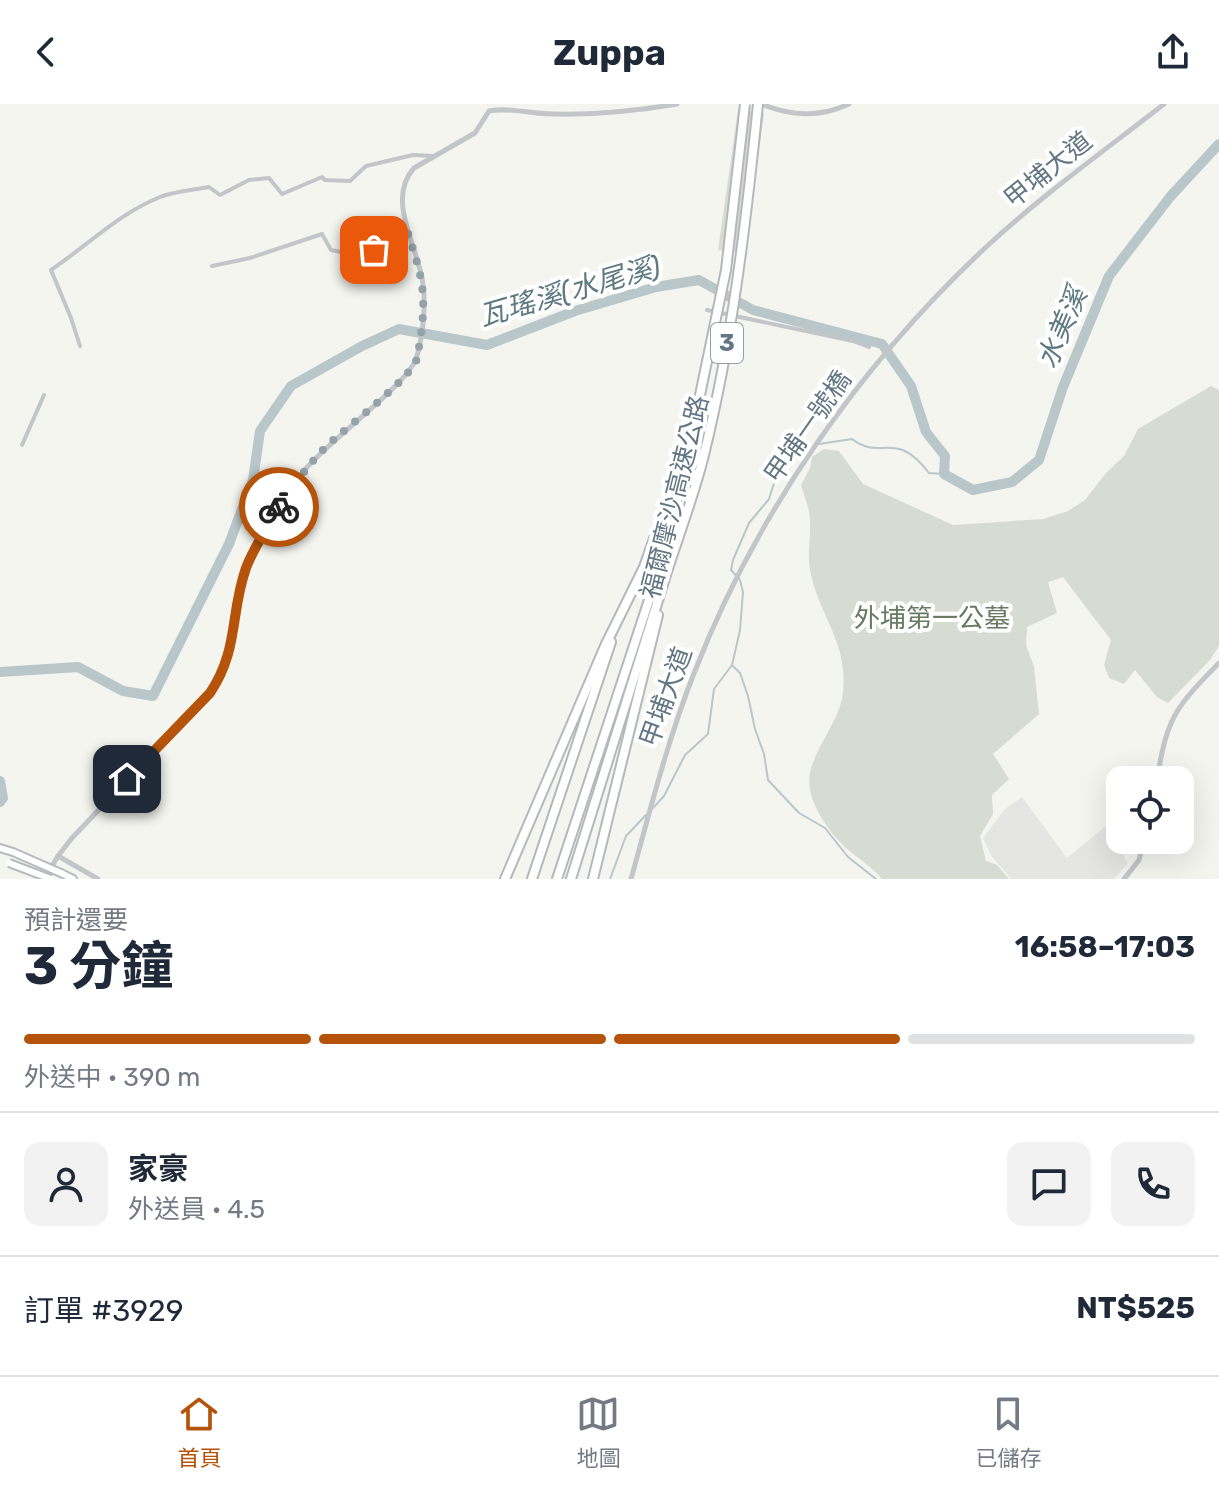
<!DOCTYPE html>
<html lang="zh-TW">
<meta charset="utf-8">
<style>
body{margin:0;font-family:Rubik,"Noto Sans TC",sans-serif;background:#f2f2f3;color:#1f2937;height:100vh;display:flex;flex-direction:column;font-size:30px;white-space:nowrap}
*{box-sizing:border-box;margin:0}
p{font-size:26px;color:#747a83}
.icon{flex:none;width:44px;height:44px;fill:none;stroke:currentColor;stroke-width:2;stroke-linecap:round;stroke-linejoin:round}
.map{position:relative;height:775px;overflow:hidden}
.side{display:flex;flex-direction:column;background:#fff;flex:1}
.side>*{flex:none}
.controls{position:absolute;left:1106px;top:662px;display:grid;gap:16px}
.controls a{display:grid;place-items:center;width:88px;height:88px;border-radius:16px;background:#fff;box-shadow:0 8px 32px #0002;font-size:40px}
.pin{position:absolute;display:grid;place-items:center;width:68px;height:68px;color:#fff;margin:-34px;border-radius:16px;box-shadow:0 4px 12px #0006}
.courier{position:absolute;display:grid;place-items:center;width:80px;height:80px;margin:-40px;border:6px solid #b45309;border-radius:50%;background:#fff;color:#222;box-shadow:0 2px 10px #0007}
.overview em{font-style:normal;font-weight:700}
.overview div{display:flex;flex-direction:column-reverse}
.overview{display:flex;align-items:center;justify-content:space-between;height:136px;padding:0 24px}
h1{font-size:52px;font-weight:700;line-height:60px}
.bar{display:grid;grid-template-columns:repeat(4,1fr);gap:12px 8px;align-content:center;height:96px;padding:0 24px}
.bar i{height:10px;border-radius:6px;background:#e0e1e3}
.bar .current{background:#b45309}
.bar p{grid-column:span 4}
.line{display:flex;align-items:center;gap:20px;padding:0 24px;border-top:2px solid #e0e1e3}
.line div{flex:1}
.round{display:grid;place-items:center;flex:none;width:84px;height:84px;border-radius:16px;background:#f2f2f3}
header{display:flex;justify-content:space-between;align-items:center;height:104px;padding:0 24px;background:#fff;font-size:36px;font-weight:700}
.tab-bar{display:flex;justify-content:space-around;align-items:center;height:112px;border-top:2px solid #e0e1e3;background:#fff;font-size:22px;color:#747a83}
.tab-bar a{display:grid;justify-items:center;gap:4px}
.tab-bar .current{color:#b45309}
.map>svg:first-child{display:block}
.built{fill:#e5e6e4}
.green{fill:#d6dcd1}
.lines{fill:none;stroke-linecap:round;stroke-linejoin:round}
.stream{stroke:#b9c7ca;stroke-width:2}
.river{stroke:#b9c7ca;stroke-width:10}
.secondary-casing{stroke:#b4babe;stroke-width:10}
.motorway-casing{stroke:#b5b8bb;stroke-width:12}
.minor{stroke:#c2c6c9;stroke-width:4}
.tertiary{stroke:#c2c6c9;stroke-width:5}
.secondary{stroke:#fff;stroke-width:6}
.motorway{stroke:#fff;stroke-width:8}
.secondary-bridge-casing{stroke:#b4babe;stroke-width:10;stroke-linecap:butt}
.motorway-bridge-casing{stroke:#b5b8bb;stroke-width:12;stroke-linecap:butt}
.secondary-bridge{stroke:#fff;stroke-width:6}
.motorway-bridge{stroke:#fff;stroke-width:8}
.done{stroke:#96a2a9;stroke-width:8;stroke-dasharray:0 14.4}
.route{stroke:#b45309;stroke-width:10}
.labels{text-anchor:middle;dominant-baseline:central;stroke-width:8;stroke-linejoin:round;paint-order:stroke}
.shield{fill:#fff;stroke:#929fa8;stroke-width:2}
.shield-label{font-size:24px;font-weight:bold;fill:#637683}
.street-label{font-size:26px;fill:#637683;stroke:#fff}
.park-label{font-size:26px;fill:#687a62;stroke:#fff}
.water-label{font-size:28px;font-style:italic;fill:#5e7980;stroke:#fff}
</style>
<header><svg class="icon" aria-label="back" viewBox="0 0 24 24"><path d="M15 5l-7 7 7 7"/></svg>Zuppa<svg class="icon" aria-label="share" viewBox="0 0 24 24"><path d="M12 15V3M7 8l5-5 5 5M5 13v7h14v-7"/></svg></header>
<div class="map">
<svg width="1219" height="775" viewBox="0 0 1219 775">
<rect width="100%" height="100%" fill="#f5f5f0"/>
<polygon class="built" points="1022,693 1067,754 1106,722 1128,759 1114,775 1011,775 992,753 983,734 1005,705"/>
<g class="green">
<polygon points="738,6 764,9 745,149 718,146"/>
<path d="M1211,282l8,4v256l-9,14 -42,43 -11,-6 -22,-27 -11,14 -15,-6 -5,-13 7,-25 -48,-63 -15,5 9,31 -30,14 -1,18 8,22 5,47 -46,40 16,25 -17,16 1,19 -13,22 6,25 11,4 12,14h-127c-11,-13 -25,-21 -37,-32 -14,-13 -32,-38 -35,-58 -6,-29 26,-61 32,-90 9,-55 -23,-81 -32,-129 -3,-17 1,-32 0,-49 0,-12 -6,-25 -9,-36l9,-17 2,-11 12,-8 15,2 24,33 90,41 90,-6 25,-8 17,-11 21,-27 18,-17 14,-27z"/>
</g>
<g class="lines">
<g class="stream">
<path d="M819,340l33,-5c30,23 43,-11 77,34l15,1"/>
<polyline points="732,561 740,569 748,592 755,625 764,650 768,676 799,709 825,724 848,753 876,775"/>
<polyline points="653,704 664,692 685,651 708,630 714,585 732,561 740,526 743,488 740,476 731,466 733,456 749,419 769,395 777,370 784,361 810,345"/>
<polyline points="610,775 626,732 646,711"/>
</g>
<g class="river">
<polyline points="0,568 78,563 123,587 153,592 229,440 253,376 260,327 291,282 362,242 399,225 487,241 575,207 656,183 699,176 753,206 882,240 911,282 926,328 945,352 944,370 973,386 1012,378 1039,356 1063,283 1109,172 1170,93 1219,40"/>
<polyline points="0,677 3,694 0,698"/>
</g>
<defs>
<g id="secondary">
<polyline points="0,744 13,748"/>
<polyline points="61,769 73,775"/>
</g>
<g id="motorway">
<polyline points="505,775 605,542 644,463 676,372 690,339"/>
<polyline points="532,775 611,538"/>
<polyline points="557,775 648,499 686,360"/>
<polyline points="571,775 666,471"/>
<polyline points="593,775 658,511"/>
</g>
</defs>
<use href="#secondary" class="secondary-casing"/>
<use href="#motorway" class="motorway-casing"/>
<g class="minor">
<polyline points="212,162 250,154 322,130 331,146 346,149 389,143 406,123"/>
<polyline points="707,206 853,237 869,243"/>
<path d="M80,242l-9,-28 -20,-48c37,-25 67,-56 109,-73 15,-6 34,-7 49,-10l11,8 29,-15 20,-2 13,16 40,-17 3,3 25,1 16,-15 47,-11 21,1"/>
<polyline points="22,341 44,291"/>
</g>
<g class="tertiary">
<path d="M761,0c30,12 58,14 88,0"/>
<path d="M1157,676c10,-63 18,-72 62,-117"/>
<polyline points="58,752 98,775"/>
<path d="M45,774l13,-22 14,-18 138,-145c8,-12 15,-24 19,-38 9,-29 7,-61 18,-89 13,-33 35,-66 56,-94 23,-30 107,-88 114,-116 6,-22 9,-50 6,-72 -4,-36 -38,-84 -9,-116l61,-35 14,-22c21,-4 41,3 63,3 40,1 84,-3 125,-10"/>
<path d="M631,775c19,-68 36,-137 62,-203 62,-161 166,-310 292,-428 56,-52 119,-97 179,-144"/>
<polyline points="1124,775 1139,756 1144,736"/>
</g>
<use href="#secondary" class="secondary"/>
<use href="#motorway" class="motorway"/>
<defs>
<g id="secondary-bridge">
<polyline points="13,748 61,769"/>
<polyline points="9,759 51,775"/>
</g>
<g id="motorway-bridge">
<polyline points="690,339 726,166 745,0"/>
<path d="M666,471c12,-38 27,-77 37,-116 29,-116 43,-236 55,-355"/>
</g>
</defs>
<use href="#secondary-bridge" class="secondary-bridge-casing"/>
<use href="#motorway-bridge" class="motorway-bridge-casing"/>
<use href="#secondary-bridge" class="secondary-bridge"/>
<use href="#motorway-bridge" class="motorway-bridge"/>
</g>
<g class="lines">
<path class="done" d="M279,403c15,-22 30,-44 50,-63 19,-18 79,-63 88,-85 2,-7 2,-17 4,-24 6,-48 -1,-64 -15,-108l-17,20 -15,3"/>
<path class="route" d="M127,675l83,-86c29,-43 20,-80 36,-125 8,-21 22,-41 33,-61"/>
</g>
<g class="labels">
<rect class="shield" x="711" y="219" width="32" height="40" rx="6"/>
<g class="shield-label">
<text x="727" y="239">3</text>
</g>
<g class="street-label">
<text transform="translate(1048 66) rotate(-39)">甲埔大道</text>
<text transform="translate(808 323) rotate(-55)">甲埔一號橋</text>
<text transform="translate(675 393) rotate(-76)">福爾摩沙高速公路</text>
<text transform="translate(666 593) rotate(-70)">甲埔大道</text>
</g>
<g class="park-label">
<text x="932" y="514">外埔第一公墓</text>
</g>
<g class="water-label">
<text transform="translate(570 187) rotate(-16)">瓦瑤溪(水尾溪)</text>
<text transform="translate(1062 224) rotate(-67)">水美溪</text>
</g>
</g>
</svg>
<div class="controls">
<a><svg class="icon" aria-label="locate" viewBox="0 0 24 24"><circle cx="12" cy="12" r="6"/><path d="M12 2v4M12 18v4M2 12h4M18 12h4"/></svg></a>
</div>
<div class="pin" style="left:374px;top:146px;background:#ea580c"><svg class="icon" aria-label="bag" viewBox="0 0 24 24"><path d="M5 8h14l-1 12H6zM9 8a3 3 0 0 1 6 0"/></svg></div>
<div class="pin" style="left:127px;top:675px;background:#1f2937"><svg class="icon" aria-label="home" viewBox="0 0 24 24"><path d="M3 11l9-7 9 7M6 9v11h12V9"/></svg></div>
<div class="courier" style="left:279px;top:403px"><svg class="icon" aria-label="bike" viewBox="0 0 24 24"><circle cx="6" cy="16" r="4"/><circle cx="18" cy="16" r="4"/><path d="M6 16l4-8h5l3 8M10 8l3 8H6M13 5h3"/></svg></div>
</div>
<section class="side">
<div class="overview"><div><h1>3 分鐘</h1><p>預計還要</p></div><em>16:58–17:03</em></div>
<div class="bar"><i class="current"></i><i class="current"></i><i class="current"></i><i></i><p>外送中 · 390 m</p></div>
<div class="line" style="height:144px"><a class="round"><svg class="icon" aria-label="person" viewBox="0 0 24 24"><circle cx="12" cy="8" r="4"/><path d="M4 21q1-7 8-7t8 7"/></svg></a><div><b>家豪</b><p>外送員 · 4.5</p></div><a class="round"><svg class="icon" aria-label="chat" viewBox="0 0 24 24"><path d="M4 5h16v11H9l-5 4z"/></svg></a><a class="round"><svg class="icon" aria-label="phone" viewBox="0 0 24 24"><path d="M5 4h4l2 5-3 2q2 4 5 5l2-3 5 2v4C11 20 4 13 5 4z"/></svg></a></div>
<div class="line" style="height:104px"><div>訂單 #3929</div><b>NT$525</b></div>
</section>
<nav class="tab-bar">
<a class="current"><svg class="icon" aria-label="home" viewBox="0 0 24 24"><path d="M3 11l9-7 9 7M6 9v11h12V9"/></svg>首頁</a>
<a><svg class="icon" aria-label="map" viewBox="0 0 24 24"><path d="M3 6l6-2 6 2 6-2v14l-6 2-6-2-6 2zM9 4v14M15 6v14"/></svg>地圖</a>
<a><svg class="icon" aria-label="saved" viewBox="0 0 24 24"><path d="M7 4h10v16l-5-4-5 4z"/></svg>已儲存</a>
</nav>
